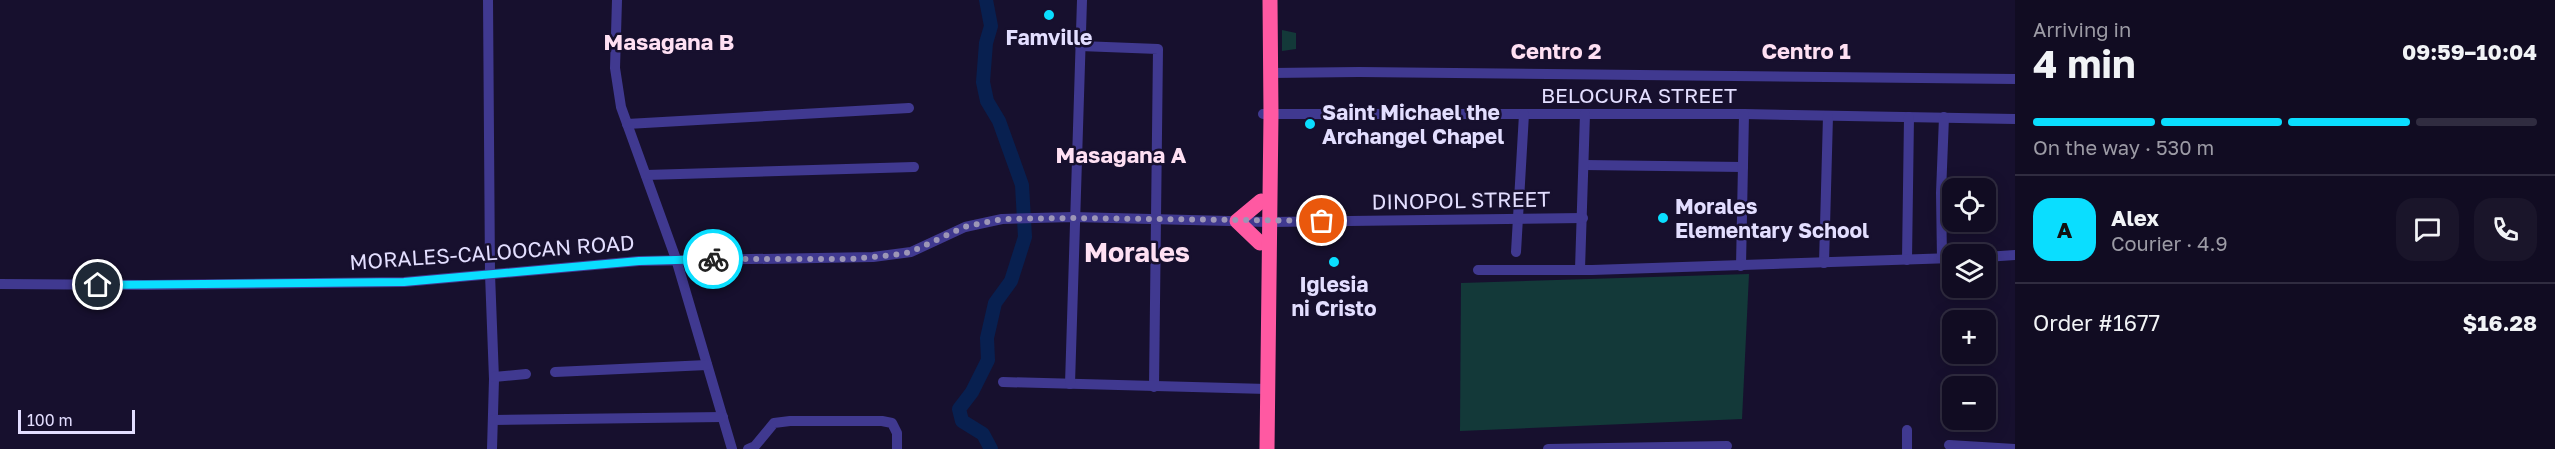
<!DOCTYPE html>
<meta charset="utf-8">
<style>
body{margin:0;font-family:"Golos Text",sans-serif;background:#1a152a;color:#f1f3f6;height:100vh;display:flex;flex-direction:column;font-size:22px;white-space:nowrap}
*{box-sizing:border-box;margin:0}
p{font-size:20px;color:#9c9ba5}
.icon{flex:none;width:33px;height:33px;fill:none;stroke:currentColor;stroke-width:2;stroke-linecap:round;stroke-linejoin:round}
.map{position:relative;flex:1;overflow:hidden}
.sheet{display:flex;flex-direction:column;background:#110c22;width:540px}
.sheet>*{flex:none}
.fabs{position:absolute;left:1942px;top:178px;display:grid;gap:12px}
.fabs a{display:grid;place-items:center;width:54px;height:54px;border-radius:12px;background:#110c22;box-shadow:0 3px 15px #0003,0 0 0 2px #302c40;font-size:30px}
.scale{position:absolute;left:18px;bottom:15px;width:117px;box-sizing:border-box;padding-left:6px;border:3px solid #e3deff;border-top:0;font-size:16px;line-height:21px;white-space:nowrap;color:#e3deff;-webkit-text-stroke:4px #17102e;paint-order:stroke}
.pin{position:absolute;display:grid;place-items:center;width:51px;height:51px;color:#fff;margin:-26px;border:3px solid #fff;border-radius:50%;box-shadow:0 2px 6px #0007}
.courier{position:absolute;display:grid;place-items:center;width:60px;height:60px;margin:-30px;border:4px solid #0adeff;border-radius:50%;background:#fff;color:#222;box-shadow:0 2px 8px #0007}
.headline em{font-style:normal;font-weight:700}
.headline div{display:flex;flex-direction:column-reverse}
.headline{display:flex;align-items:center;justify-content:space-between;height:102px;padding:0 18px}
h1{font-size:39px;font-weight:700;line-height:45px}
.bar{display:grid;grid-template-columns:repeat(4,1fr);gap:9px 6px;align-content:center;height:72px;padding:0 18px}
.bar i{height:8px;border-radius:4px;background:#302c40}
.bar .on{background:#0adeff}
.bar p{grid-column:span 4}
.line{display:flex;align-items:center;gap:15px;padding:0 18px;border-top:2px solid #302c40}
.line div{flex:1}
.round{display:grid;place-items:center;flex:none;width:63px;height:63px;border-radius:18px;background:#1a152a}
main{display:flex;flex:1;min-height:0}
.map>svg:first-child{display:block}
.green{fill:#133939}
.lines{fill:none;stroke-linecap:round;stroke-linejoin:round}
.river{stroke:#082050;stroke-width:14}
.minor{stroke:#403990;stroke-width:10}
.highway{stroke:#ff59a2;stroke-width:15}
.done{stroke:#9c96b6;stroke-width:6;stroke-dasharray:0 10.8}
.route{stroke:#0adeff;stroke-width:8}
.poi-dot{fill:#0adeff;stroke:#17102e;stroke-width:2}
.labels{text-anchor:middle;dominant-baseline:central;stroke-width:5;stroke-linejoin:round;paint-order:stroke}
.poi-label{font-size:21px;font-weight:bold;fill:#e3deff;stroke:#17102e}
.street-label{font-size:21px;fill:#e3deff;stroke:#17102e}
.neighbourhood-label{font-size:22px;font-weight:bold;fill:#ffe0f3;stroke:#17102e}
.district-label{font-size:27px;font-weight:bold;fill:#ffe0f3;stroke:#17102e}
</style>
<main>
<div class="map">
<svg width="2015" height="449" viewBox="0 0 2015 449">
<rect width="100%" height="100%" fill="#17102e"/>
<g class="green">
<polygon points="1282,30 1296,33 1296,49 1282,51"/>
<polygon points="1749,274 1742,419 1460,431 1461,283"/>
</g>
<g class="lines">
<polyline class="river" points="986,0 991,26 986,43 983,82 987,101 999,121 1022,185 1025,237 1011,281 995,303 987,338 988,360 972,392 959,409 962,421 983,434 991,449"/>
<g class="minor">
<polyline points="488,0 490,274 494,379 492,449"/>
<polyline points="617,0 615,68 621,107 676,259 732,449"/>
<polyline points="1080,46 1158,49 1154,387"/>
<polyline points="1271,73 1359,72 2015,79"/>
<polyline points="1263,114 1744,114 2015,119"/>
<polyline points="627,124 909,108"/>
<polyline points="1584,165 1743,167"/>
<polyline points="646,175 914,167"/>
<polyline points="1516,252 1524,114"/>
<polyline points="1986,257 2015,255"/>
<polyline points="1942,258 1941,193 1944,117"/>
<polyline points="1907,260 1909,117"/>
<polyline points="1824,263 1828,116"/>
<polyline points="1741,266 1744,114"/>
<polyline points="1580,269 1585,114"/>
<polyline points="1478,270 1592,270 1953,258"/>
<polyline points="0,284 146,285 404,282 639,261 873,257 911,252 965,227 1002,219 1073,217 1268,222 1583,218"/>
<polyline points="555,372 707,365"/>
<polyline points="494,377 526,374"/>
<polyline points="1003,382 1267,389"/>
<polyline points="1070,384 1082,0"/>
<polyline points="493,420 723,417"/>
<polyline points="1949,445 2015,449"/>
<polyline points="748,449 755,446 774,423 790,421 882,421 892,423 897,433 897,449"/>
<polyline points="1548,449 1727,446"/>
<polyline points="1907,449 1907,430"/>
</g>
<g class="highway">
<polyline points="1260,243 1237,221 1261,201"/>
<polyline points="1267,449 1271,114 1270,0"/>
</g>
</g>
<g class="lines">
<polyline class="done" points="713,259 851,259 894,255 911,252 964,227 1002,219 1073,218 1322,221"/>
<polyline class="route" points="98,285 404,282 639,261 713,259"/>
</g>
<g class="poi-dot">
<circle cx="1049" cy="15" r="6"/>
<circle cx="1310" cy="124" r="6"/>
<circle cx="1663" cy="218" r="6"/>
<circle cx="1334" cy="262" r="6"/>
</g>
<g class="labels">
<g class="poi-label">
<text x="1049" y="37">Famville</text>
<text x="1322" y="112" text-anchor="start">Saint Michael the<tspan x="1322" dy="24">Archangel Chapel</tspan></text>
<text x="1675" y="206" text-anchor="start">Morales<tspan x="1675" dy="24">Elementary School</tspan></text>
<text x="1334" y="284">Iglesia<tspan x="1334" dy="24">ni Cristo</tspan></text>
</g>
<g class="street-label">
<text x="1639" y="95">BELOCURA STREET</text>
<text transform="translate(1461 200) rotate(-1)">DINOPOL STREET</text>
<text transform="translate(492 252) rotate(-4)">MORALES-CALOOCAN ROAD</text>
</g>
<g class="neighbourhood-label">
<text x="669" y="41">Masagana B</text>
<text x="1556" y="50">Centro 2</text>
<text x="1806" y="50">Centro 1</text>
<text x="1121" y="154">Masagana A</text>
</g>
<g class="district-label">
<text x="1137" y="252">Morales</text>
</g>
</g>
</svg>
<div class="fabs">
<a><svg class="icon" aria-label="locate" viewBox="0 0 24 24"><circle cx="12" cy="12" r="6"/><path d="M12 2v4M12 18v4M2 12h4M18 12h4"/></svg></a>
<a><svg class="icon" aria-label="layers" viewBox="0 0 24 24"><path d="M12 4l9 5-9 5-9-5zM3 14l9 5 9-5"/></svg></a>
<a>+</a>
<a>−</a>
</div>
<div class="scale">100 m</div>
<div class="pin" style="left:1322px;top:221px;background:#ea580c"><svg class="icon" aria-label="bag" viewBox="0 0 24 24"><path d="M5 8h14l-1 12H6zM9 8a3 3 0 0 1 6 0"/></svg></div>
<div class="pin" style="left:98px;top:285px;background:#1f2937"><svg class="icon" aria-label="home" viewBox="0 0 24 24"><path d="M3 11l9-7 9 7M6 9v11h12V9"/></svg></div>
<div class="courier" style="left:713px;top:259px"><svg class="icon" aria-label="bike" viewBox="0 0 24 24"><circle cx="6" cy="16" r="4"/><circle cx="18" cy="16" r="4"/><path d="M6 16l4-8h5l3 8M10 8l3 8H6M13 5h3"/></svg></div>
</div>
<section class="sheet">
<div class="headline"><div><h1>4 min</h1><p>Arriving in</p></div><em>09:59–10:04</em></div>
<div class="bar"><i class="on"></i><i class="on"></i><i class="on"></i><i></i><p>On the way · 530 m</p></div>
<div class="line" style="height:108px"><b class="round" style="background:#0adeff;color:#111">A</b><div><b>Alex</b><p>Courier · 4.9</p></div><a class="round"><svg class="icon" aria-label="chat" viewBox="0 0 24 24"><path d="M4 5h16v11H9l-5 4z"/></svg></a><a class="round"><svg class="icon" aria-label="phone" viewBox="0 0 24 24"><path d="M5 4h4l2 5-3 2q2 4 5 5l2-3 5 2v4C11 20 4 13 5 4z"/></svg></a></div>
<div class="line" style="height:78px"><div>Order #1677</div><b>$16.28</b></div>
</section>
</main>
